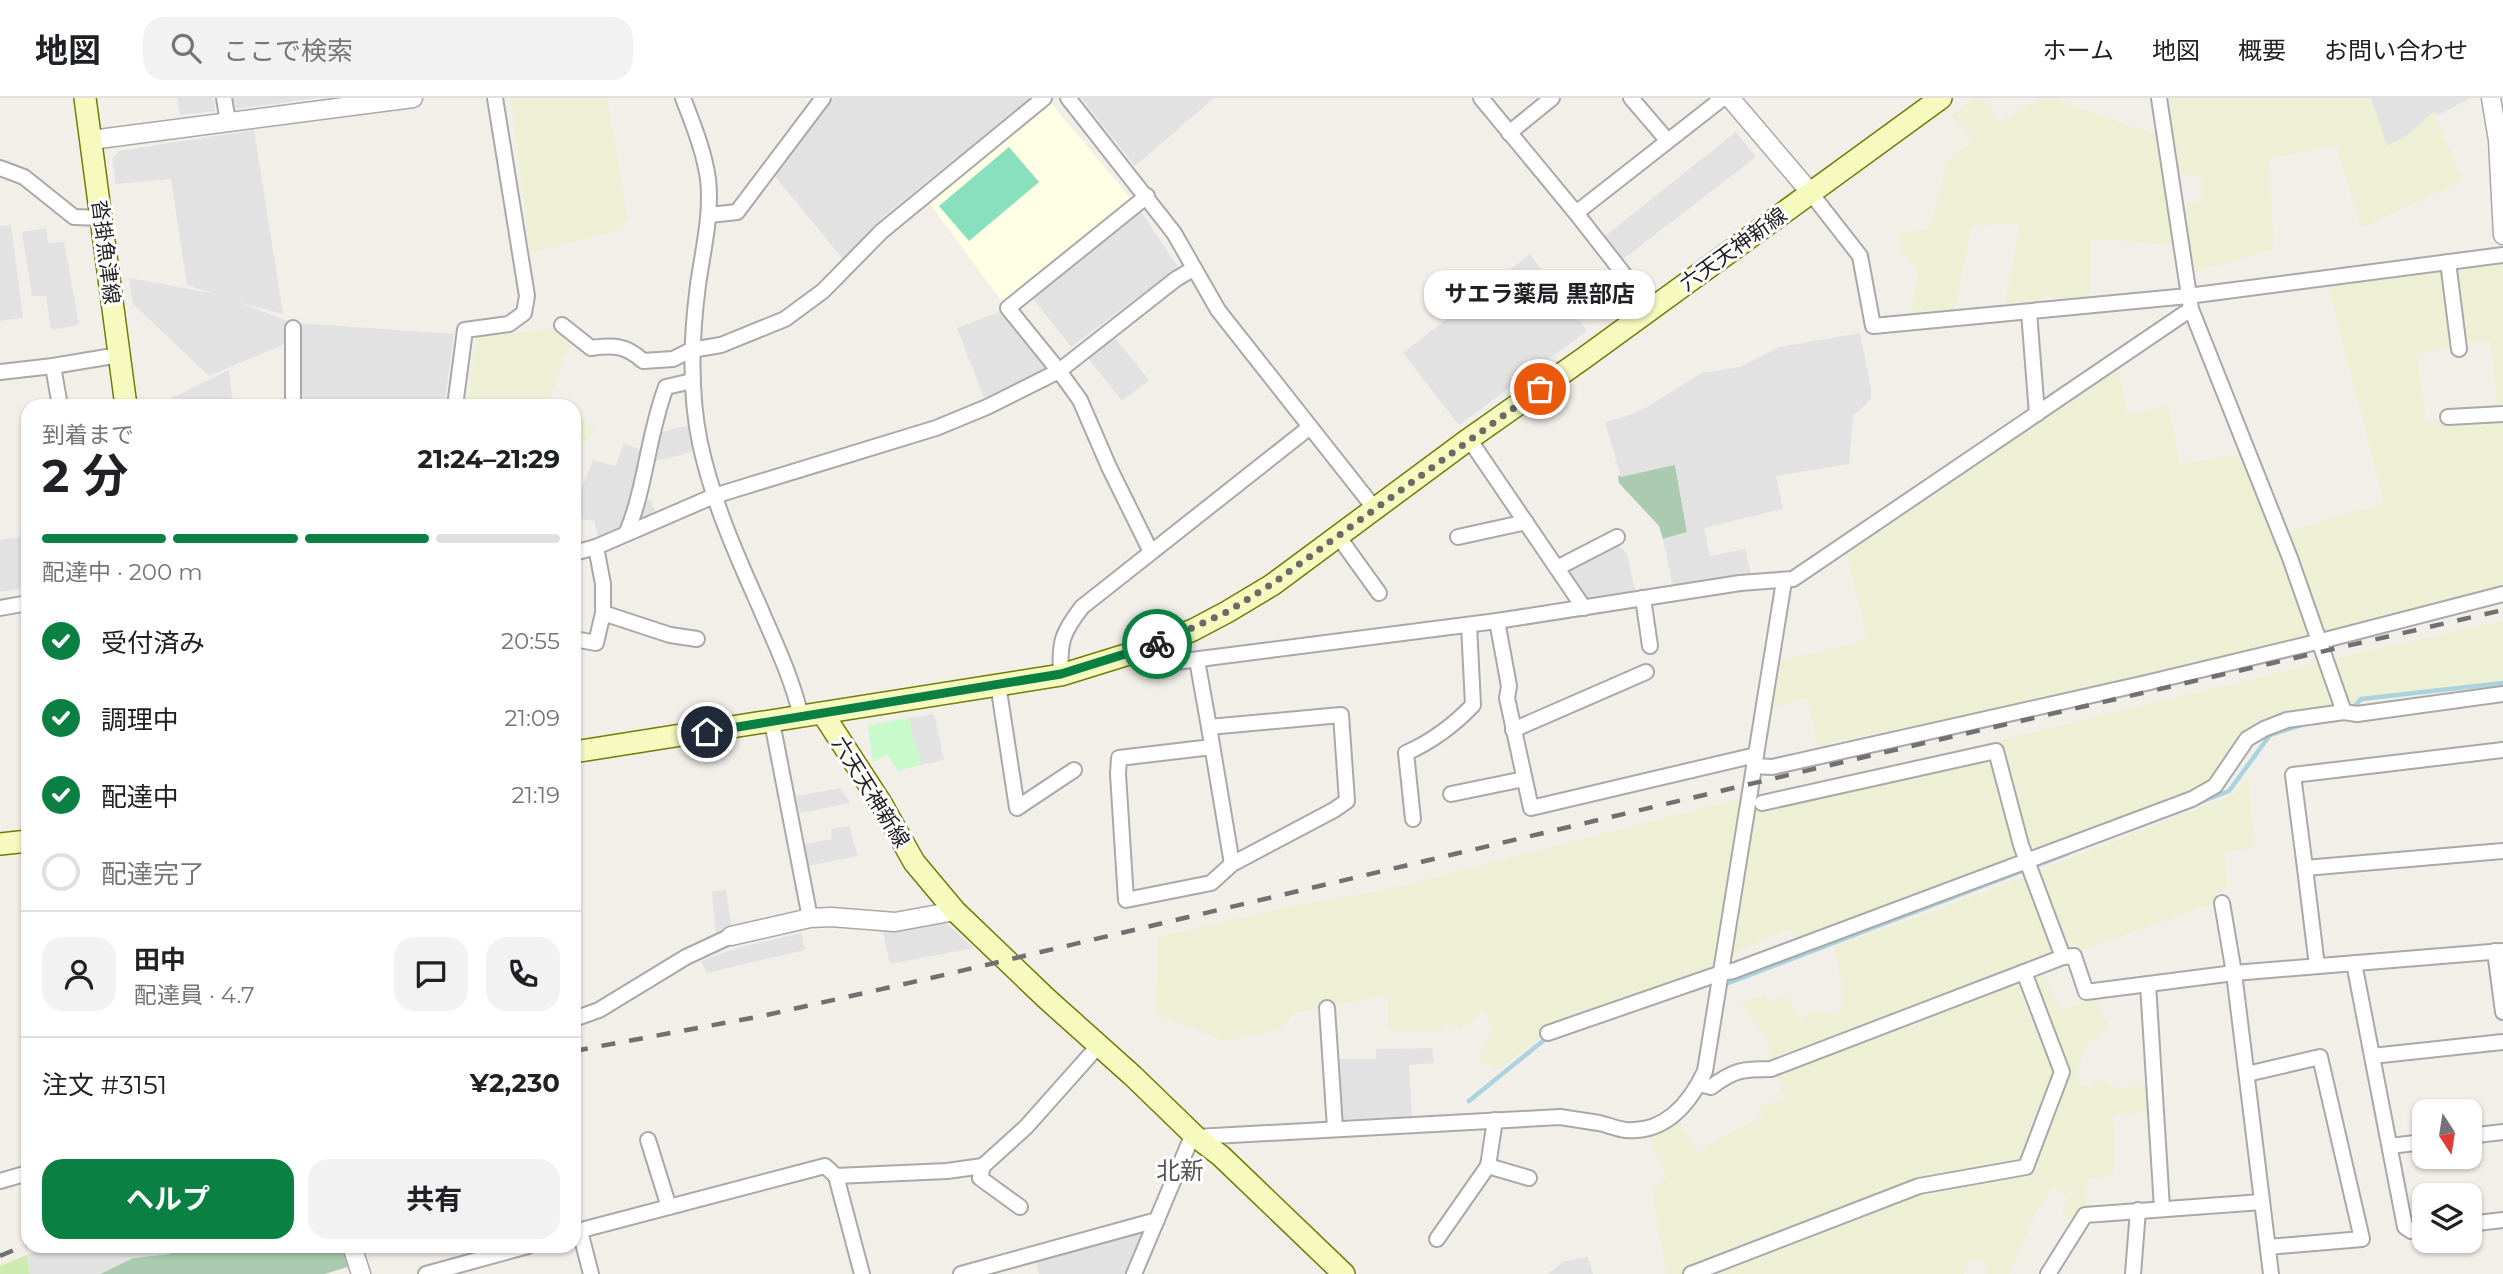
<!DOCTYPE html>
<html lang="ja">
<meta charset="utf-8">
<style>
body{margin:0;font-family:Montserrat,"Noto Sans JP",sans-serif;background:#f2f2f2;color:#202124;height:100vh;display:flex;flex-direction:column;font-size:26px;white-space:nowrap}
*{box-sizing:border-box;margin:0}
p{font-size:23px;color:#757577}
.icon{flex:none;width:38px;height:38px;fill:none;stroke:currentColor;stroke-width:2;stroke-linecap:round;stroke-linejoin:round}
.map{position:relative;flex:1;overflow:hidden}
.sheet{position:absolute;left:21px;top:301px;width:560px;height:854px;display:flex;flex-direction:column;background:#fff;border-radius:21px;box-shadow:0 2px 5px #0004}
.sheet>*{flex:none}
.needle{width:46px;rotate:168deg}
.fabs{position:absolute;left:2412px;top:1001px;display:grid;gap:14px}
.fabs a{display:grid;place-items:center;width:70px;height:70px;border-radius:14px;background:#fff;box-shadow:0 2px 5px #0004;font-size:35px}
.pin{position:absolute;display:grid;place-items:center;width:60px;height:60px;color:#fff;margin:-30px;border:4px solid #fff;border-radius:50%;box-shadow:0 2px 7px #0007}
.courier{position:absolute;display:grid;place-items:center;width:70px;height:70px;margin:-35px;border:5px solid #0b8043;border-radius:50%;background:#fff;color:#222;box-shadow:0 2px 9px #0007}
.bubble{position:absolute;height:49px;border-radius:21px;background:#fff;box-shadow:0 2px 5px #0004;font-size:23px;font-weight:700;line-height:49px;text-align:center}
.overview em{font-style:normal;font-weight:700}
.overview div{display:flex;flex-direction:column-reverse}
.overview{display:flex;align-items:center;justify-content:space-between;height:119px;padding:0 21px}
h1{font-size:46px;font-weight:700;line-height:52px}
.bar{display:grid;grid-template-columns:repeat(4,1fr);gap:10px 7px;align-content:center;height:84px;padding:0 21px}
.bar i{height:9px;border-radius:5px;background:#e0e0e0}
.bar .active{background:#0b8043}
.bar p{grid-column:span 4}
.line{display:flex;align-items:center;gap:18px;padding:0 21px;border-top:2px solid #e0e0e0}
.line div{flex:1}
.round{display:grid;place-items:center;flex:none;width:74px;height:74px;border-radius:21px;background:#f2f2f2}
ol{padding:0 21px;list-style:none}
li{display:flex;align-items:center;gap:21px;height:77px}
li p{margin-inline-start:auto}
li .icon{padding:7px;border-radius:50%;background:#0b8043;color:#fff;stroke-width:4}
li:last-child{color:#757577}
li i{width:38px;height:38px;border:4px solid #e0e0e0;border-radius:50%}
.primary-button{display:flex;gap:14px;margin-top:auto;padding:14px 21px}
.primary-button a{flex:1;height:80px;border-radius:21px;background:#0b8043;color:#fff;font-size:28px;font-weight:700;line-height:80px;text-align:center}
.primary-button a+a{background:#f2f2f2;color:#202124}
header{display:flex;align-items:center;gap:42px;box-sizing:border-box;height:98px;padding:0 35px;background:#fff;border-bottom:2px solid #e0e0e0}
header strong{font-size:33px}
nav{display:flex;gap:38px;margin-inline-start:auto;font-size:24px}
.search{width:490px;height:63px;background:#f2f2f2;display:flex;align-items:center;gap:18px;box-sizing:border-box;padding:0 24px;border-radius:21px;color:#757577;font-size:26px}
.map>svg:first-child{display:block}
.education{fill:#ffffe5}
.farmland{fill:#eef0d5}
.grass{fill:#cdebb0}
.cemetery{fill:#aacbaf}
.park{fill:#c8facc}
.pitch{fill:#88e0be}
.parking{fill:#e2e2e2}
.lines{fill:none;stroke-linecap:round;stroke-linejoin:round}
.stream{stroke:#aad3df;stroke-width:4.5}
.minor-casing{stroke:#a9a9a9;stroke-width:18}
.tertiary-casing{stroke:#a9a9a9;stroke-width:21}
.secondary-casing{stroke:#707d05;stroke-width:24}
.minor{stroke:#fff;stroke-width:14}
.tertiary{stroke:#fff;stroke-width:18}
.secondary{stroke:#f7fabf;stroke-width:21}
.rail{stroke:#707070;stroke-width:4.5;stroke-dasharray:14 14;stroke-linecap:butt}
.done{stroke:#6b6a68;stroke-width:7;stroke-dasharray:0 12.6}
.route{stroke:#0b8043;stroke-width:9}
.labels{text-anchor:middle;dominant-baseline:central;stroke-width:6;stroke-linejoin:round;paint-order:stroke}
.street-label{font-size:21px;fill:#222;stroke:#fff}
.quarter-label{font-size:24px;fill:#555;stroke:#fff}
</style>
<header>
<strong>地図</strong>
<div class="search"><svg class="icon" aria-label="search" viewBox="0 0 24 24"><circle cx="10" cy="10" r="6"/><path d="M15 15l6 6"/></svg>ここで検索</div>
<nav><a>ホーム</a><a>地図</a><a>概要</a><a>お問い合わせ</a></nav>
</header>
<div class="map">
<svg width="2503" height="1176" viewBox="0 0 2503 1176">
<rect width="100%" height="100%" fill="#f2efe9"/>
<polygon class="education" points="1050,4 1133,103 1011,200 1003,205 930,106"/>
<g class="farmland">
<polygon points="511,0 607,0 628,122 616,133 530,155"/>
<polygon points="1976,0 1982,0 2000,23 2043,0 2051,0 2159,38 2176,148 2091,140 2090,203 2046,198 2034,209 2004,212 2020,124 1972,128 1954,216 1910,220 1918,173 1902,154 1898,136 1930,131 1947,63 1972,43 1952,17"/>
<polygon points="2165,0 2371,0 2387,48 2407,37 2433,13 2463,83 2361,130 2336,47 2269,61 2274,151 2192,175 2182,107 2203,103 2200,77 2177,77"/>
<polygon points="2503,164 2503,502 2327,541 2290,433 2384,405 2328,188 2444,172 2453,248 2417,257 2426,323 2499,320 2490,244 2463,244 2454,170"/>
<polygon points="554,231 571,243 550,298 564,308 467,308 477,239"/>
<polygon points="2118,271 2128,317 2168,307 2180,366 2239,356 2316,544 1817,648 1808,600 1770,611 1781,563 1867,542 1847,456"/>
<polygon points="574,315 596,332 574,353"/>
<polygon points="2503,523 2503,583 2351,606 2332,561"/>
<polygon points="2324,564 2340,608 2266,625 2204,694 2075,735 1796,841 1791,831 1729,856 1757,697 2005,641"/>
<polygon points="2248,679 2255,749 2224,755 2228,787 2209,807 2079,853 2076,845 2041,857 1993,879 1771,967 1770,951 1765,937 1740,904 1766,896 1771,903 1789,899 1799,921 1819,912 1840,918 1843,894 1834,849 1964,802 2232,697"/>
<polygon points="1743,700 1713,874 1547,934 1499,972 1479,961 1493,929 1483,912 1461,931 1448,926 1437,933 1388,932 1388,897 1292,916 1281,931 1227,943 1156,917 1157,839 1297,807 1389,791"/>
<polygon points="2043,874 2060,912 2096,901 2109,931 2088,943 2083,955 2076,985 2092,990 2097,980 2121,990 2145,988 2149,1013 2113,1017 2115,1044 2114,1077 2088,1081 2085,1108 2080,1111 2075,1122 2062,1115 2069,1099 2052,1089 2031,1124 2009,1176 1986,1176 1986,1163 1969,1163 1964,1176 1666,1176 1652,1094 1667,1078 1649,1038 1678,1021 1696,1054 1762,1018 1759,1009 1785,1000 1776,975"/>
</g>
<polygon class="grass" points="27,1157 30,1176 0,1176 0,1168"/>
<g class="cemetery">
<polygon points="1675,366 1687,434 1663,441 1659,428 1619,385 1618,378"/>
<polygon points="185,1148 344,1148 350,1168 325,1176 100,1176 133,1160 169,1156"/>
</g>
<polygon class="park" points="909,620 921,667 898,673 887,656 873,665 868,627"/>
<polygon class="pitch" points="1009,49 1039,84 969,143 939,108"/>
<g class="parking">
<polygon points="177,0 213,0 215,13 180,17"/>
<polygon points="233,0 318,0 234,11"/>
<polygon points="834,0 1031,0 884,118 843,161 774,77"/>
<polygon points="1081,0 1214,0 1135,68"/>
<polygon points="2371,0 2470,0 2438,17 2433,14 2407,37 2387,48"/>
<polygon points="254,32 283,216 238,204 290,224 289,244 209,278 133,206 129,180 216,196 187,187 171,81 116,86 112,61 119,53"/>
<polygon points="1736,34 1756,59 1622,162 1604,139"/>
<polygon points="1139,111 1178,169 1071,249 1033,200"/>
<polygon points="11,127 23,220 0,223 0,128"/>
<polygon points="46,130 48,145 64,144 79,227 51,232 46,198 32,198 22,134"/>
<polygon points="1530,156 1587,233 1459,327 1403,255"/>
<polygon points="1000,214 1047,271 984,300 957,230"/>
<polygon points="298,225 454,236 444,308 298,308"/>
<polygon points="1860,235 1871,290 1871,301 1853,318 1849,366 1776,378 1783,411 1704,430 1710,458 1745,451 1751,477 1673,490 1663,441 1687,434 1675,367 1621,379 1605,324 1627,318 1649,308 1701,275 1740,269 1780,249"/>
<polygon points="1115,240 1149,282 1122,303 1088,260"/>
<polygon points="229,272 233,308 155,308"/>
<polygon points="689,327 696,353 649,365 658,335"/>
<polygon points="624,346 645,353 634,408 650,402 656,414 598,438 594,422 574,421 574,410 593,362 615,368"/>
<polygon points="28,438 28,489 0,494 0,442"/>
<polygon points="1617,446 1627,456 1636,497 1578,506 1571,479 1571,468"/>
<polygon points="934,616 944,662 921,667 909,620"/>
<polygon points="841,690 850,705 800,715 796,698"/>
<polygon points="849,728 858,758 808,768 804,746 832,741 831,731"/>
<polygon points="726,792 732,833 716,836 712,793"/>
<polygon points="946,825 974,850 890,866 883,834"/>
<polygon points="801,835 805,852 707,875 701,863 737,850"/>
<polygon points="1432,950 1434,965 1409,967 1412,1018 1339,1022 1336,961 1376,961 1376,951"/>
<polygon points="1148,1130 1127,1176 1039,1176 1035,1162"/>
<polygon points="48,1148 185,1148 169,1156 133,1160 100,1176 30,1176 27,1157"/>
<polygon points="1588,1159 1593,1176 1548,1176 1564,1163"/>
</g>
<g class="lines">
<g class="stream">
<polyline points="2351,612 2361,601 2503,585"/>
<polyline points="2198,705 2229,693 2270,637 2301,627"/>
<polyline points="1721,886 1726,886 2069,755"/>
<polyline points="1469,1003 1549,938"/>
</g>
<defs>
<g id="minor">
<polyline points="224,0 228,24"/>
<path d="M683,0c10,26 21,53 25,81 4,36 -5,70 -10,106 -7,53 -9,105 2,158 12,56 35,109 58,160 16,38 34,74 43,114"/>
<polyline points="1068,0 1174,135 1218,212 1375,411"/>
<polyline points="1481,0 1576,115 1651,211"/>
<polyline points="1631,0 1667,42"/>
<polyline points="2159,0 2191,211 2290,460 2344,614 2357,616 2503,596"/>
<polyline points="1509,35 1552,0"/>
<polyline points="0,70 24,79 74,119 102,120"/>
<polyline points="1810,94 1860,158 1873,228 2188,198 2503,157"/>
<polyline points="1147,98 1008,210 1059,273 1080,302 1109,369 1151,454"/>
<polyline points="1576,115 1723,0"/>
<polyline points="710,117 737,114 823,0"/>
<polyline points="2448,164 2459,251"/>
<polyline points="2029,214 2037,316"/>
<path d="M562,227l29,23c22,-3 35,-3 52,13l30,-2 18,-9 30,-5 64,-26 38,-28 59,-60 162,-133"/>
<polyline points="0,274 53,268"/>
<polyline points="60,308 53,268 119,257"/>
<polyline points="293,308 293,230"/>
<polyline points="455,308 465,232 509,226 524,215 527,198 495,0"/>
<polyline points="2448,319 2503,316"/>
<polyline points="1469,341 1584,510"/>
<path d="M627,434c19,-46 21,-98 39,-145l26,-6"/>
<polyline points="1338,438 1379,495"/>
<polyline points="1458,439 1526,424"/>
<polyline points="596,449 603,486 603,515 670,537 697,541"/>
<polyline points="574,455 596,449 714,398 936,330 987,309 1059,273 1176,181 1193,171"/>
<polyline points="1557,470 1617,439"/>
<polyline points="1643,500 1650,548"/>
<polyline points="0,510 28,505"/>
<polyline points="1497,523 1509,588 1507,600 1531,710 1756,657"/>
<polyline points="574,541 596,545 603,515"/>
<polyline points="1145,551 1176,564 1497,523 1740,485 1793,481 2191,211"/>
<polyline points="1197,562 1209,629"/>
<path d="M1061,577c-2,-33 1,-42 21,-68l228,-180"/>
<polyline points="998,586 1017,710 1074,672"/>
<polyline points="772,624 810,820"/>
<polyline points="1513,632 1646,574"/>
<polyline points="1212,649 1119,660 1118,676 1126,802 1211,785 1232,766 1209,629 1341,617 1347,703 1334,712 1232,766"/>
<polyline points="1754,668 1772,669 2146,585 2321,543 2503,496"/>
<polyline points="1451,696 1524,681"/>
<polyline points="1762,705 1996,653 2021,747 2063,859"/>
<path d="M1413,721l-7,-66c27,-12 47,-27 67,-48l-4,-80"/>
<polyline points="2305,770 2293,677 2503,652"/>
<polyline points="2222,805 2234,875 2271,1176"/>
<polyline points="2495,853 2503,914"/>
<polyline points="2354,865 2405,1129 2411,1133 2424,1132"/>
<polyline points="2317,868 2305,770 2503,753"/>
<polyline points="2148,886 2162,1110"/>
<polyline points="1327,910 1335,1030"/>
<polyline points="574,921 599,912 686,859 731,838"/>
<polyline points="1548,935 1721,875 1733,873 2192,701 2215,688 2247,641 2264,631 2287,622 2344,614"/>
<polyline points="2372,958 2503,944"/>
<polyline points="2247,976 2320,959 2362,1141 2268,1149"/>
<path d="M1699,986l12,3c23,-17 31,-18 60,-18l292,-112 11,-1 12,36 148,-19 269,-22"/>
<polyline points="1495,1022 1488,1068 1529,1080"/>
<polyline points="2469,1038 2503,1034"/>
<polyline points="648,1042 669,1109"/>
<polyline points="2390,1048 2424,1044"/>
<polyline points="836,1078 862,1176"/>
<polyline points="0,1083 28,1075"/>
<polyline points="1020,1109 980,1080 983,1068 1026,1029 1099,947"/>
<polyline points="2469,1126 2503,1122"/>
<polyline points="580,1133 591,1176"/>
<polyline points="574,1134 825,1068 836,1078 947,1073 983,1068"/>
<polyline points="1437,1141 1488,1068"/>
<polyline points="426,1176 528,1148"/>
<polyline points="961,1176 1157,1122"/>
<path d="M1134,1176l56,-133 6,-4 364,-20c13,2 26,4 39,6 9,2 18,6 27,7 40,3 64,-27 79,-59l79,-490"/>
<polyline points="1691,1176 1919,1088 2026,1069 2062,974 2024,874"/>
<polyline points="2048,1176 2085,1117 2262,1104"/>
<polyline points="2133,1176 2138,1112"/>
</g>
<g id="tertiary">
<polyline points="1730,0 1810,94"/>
<polyline points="2491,0 2498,42 2503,137"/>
<polyline points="91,42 413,0"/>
<polyline points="731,838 810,820 831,819 895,824 955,813"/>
<polyline points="352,1148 361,1176"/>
</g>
<g id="secondary">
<polyline points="85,0 126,308"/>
<polyline points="823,616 881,705 914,764 955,813 1047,901 1133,978 1196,1039 1221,1058 1344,1176"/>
<polyline points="574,654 1061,577 1145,551 1193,532 1227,514 1272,487 1469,341 1584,260 1941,0"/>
<polyline points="0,746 28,743"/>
</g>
</defs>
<use href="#minor" class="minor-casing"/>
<use href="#tertiary" class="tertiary-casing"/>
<use href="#secondary" class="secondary-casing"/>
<use href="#minor" class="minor"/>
<use href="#tertiary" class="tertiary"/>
<use href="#secondary" class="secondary"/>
<g class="rail">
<polyline points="574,953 762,918 931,880 1877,656 2503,512"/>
<polyline points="0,1158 28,1146"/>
</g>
</g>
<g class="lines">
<polyline class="done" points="1157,546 1227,514 1272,486 1540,291"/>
<polyline class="route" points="707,634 1061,576 1157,546"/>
</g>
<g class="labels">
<g class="street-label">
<text transform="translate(1733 151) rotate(-36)">六天天神新線</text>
<text transform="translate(106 154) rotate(83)">沓掛魚津線</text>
<text transform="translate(871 694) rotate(58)">六天天神新線</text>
</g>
<g class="quarter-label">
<text x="1180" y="1072">北新</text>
</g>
</g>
</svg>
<div class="fabs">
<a><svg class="needle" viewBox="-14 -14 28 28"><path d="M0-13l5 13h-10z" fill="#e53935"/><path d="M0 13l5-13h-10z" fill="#757577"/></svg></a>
<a><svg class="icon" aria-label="layers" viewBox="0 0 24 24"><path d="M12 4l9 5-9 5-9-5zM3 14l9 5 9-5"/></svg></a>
</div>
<div class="pin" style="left:1540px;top:291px;background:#ea580c"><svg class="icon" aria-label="bag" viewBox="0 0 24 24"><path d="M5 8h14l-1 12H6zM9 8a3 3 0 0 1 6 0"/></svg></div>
<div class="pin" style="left:707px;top:634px;background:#1f2937"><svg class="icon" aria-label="home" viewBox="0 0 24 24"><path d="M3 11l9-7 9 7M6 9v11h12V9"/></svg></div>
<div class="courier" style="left:1157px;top:546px"><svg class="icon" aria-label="bike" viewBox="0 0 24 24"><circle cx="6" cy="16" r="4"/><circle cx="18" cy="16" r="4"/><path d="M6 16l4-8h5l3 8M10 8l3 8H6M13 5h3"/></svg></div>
<div class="bubble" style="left:1424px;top:172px;width:231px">サエラ薬局 黒部店</div>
<section class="sheet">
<div class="overview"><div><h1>2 分</h1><p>到着まで</p></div><em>21:24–21:29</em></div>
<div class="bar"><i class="active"></i><i class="active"></i><i class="active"></i><i></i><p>配達中 · 200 m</p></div>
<ol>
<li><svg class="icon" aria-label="check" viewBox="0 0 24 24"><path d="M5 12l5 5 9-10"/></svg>受付済み<p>20:55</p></li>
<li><svg class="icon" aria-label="check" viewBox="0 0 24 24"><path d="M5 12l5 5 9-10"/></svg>調理中<p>21:09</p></li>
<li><svg class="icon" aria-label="check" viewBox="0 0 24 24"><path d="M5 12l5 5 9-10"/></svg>配達中<p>21:19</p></li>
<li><i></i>配達完了</li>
</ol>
<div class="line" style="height:126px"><a class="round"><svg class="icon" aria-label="person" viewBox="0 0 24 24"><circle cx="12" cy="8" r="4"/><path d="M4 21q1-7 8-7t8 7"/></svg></a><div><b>田中</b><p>配達員 · 4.7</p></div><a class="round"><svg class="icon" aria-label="chat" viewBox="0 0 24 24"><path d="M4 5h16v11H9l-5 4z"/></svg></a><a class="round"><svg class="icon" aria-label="phone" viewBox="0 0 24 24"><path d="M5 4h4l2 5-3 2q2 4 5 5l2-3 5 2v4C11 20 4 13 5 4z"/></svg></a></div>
<div class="line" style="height:91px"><div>注文 #3151</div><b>¥2,230</b></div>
<div class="primary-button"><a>ヘルプ</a><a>共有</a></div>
</section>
</div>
